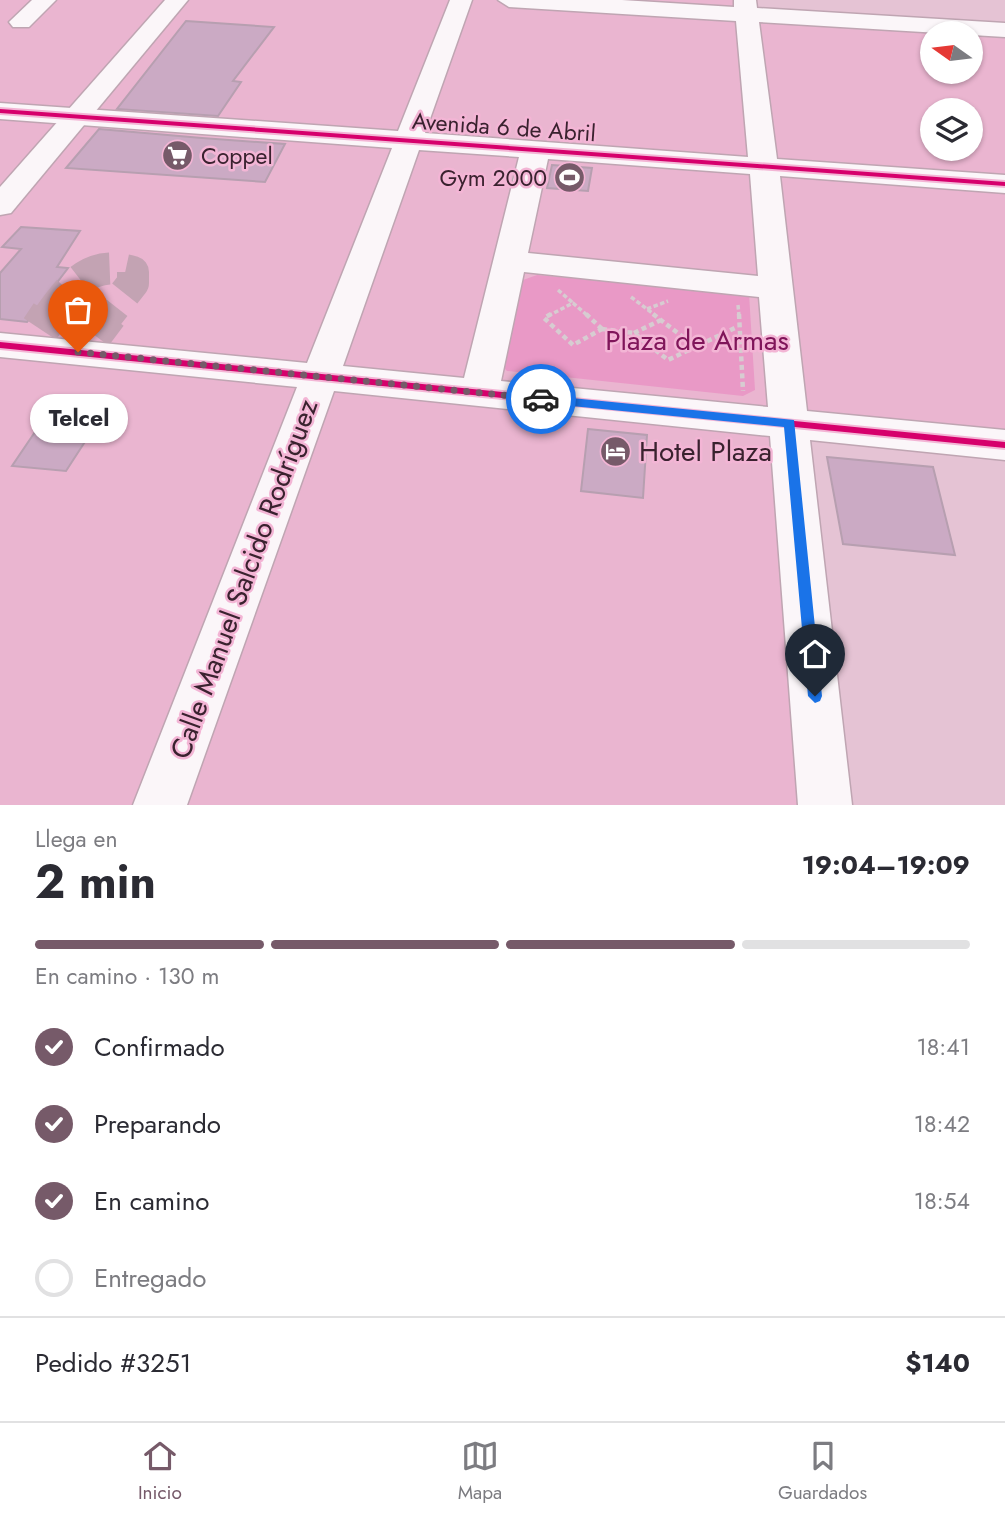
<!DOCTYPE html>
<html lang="es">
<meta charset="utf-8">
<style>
body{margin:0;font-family:Jost,sans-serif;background:#f2f2f3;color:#2b2b33;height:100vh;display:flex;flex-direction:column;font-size:26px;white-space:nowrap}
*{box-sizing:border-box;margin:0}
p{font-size:23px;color:#7c7c81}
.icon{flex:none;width:38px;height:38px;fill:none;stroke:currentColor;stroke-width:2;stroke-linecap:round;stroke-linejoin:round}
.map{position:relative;height:805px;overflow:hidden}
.details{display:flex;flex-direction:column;background:#fff;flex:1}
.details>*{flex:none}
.needle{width:46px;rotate:284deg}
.fabs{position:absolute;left:920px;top:21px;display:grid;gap:14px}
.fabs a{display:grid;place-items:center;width:63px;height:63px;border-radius:50%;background:#fff;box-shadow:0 2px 5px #0004;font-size:35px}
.pin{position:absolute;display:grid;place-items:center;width:60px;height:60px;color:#fff;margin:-72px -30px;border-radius:50% 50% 50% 0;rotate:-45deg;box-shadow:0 0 7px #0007}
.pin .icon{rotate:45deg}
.courier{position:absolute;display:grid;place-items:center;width:70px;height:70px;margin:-35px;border:5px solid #1a73e8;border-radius:50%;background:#fff;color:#222;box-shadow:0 2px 9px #0007}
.bubble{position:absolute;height:49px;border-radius:24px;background:#fff;box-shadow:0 2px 5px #0004;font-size:23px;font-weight:700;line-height:49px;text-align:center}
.head em{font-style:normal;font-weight:700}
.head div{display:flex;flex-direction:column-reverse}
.head{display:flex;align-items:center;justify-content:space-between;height:119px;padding:0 35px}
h1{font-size:46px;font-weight:700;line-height:52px}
.bar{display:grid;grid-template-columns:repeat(4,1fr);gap:10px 7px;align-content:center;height:84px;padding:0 35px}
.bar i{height:9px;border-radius:5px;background:#e1e1e2}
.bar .on{background:#765a69}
.bar p{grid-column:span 4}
.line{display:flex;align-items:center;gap:18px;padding:0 35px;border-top:2px solid #e1e1e2}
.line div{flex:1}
ol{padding:0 35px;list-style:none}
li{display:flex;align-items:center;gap:21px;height:77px}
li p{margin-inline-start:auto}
li .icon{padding:7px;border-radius:50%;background:#765a69;color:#fff;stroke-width:4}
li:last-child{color:#7c7c81}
li i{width:38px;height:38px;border:4px solid #e1e1e2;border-radius:50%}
.tabs{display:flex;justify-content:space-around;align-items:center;height:98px;border-top:2px solid #e1e1e2;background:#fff;font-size:19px;color:#7c7c81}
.tabs a{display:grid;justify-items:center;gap:4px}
.tabs .on{color:#765a69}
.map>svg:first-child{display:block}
.built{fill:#eab5d0;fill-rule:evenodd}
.green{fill:#e999c6}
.building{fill:#cbaac4;stroke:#b79fb0;stroke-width:2}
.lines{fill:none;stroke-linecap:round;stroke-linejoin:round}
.minor-tunnel-far1{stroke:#c3a3b3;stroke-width:32;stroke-dasharray:32 16;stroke-linecap:butt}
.minor-tunnel{stroke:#c3a3b3;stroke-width:39;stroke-dasharray:39 19;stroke-linecap:butt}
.minor-casing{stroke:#bfa5b2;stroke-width:3}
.major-casing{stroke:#bfa5b2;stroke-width:3}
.path-far1{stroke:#d7ccd1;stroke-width:3.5;stroke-dasharray:4.5 2.5;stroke-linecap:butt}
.path{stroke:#d7ccd1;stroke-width:4.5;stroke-dasharray:5 3.5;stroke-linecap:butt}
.minor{fill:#fbf6f9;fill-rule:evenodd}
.major{fill:#fbf6f9;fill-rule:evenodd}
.cycleway-casing{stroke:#f3b5d5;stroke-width:4}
.cycleway{fill:#d6006c;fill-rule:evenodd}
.route{fill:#1a73e8}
.done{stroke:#765a69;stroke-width:7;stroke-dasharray:0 12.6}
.labels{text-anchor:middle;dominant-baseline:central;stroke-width:5;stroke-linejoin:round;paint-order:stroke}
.far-street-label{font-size:23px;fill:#3a222f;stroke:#f3b5d5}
.far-poi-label{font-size:23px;fill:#3a222f;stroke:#f3b5d5;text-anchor:start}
.park-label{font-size:28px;fill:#80155a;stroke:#f3b5d5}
.poi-label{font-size:28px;fill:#3a222f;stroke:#f3b5d5;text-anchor:start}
.street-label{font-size:28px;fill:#3a222f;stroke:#f3b5d5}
</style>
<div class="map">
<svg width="1005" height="805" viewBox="0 0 1005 805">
<rect width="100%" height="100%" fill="#e5c3d4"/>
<path class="built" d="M0,0h745l1,14 259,16v415l-210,-21 35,381h-830zM933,33h38v39h-38zM933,110h38v39h-38z"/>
<polygon class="green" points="537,275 749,294 755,390 743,396 507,371 502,366 523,280"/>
<g class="building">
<polygon points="186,21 274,27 233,81 241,82 218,116 117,109"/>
<polygon points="99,129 202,138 285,144 265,182 66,168"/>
<polygon points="552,165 592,168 588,191 547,188"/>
<polygon points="21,227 80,231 57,267 68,268 27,322 0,319 0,273 21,249 2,247"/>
<polygon points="60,395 112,400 66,471 12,466"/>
<polygon points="588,429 647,435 643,498 581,491"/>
<polygon points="827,457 933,467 955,555 843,544"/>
</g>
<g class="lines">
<path class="minor-tunnel-far1" d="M49,316c23,-32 42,-57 84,-44v11l-26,33"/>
<g class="minor-tunnel">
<polyline points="40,329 50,314"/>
<polyline points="93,334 108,314"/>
</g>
<defs>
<g id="minor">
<polygon points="32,0 56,0 29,27 13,27 9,22"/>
<path d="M450,0h22l-47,133 323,24 -12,-136 -227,-14 -11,-7h124l112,7v-7h22l1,8 248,15v14l-246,-15 18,137 228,16v18l-225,-17 27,235 198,19v30l-195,-20 42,365h-54l-28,-369 -436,-45 -147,414h-54l164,-418 -297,-30v-24l307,30 85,-215 -392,-29v-16l398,28zM419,150l100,7 -55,221 -121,-12zM548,159l202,15 8,102 -230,-23zM524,272l235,25 9,110 -267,-26z"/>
</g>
<polygon id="major" points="165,0 188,0 11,213 0,215 0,187"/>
</defs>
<use href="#minor" class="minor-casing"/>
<use href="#major" class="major-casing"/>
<g class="path-far1">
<polyline points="558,290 573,303"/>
<polyline points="631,297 656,316"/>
<polyline points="738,305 739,316"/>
<polyline points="647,309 668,301"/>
<polyline points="548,316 573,303 588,316"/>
</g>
<g class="path">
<polyline points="551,314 544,318 573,345 602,329"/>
<polyline points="586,314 602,329"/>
<polyline points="653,314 696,347"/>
<polyline points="739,314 743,391"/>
<polyline points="602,329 634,333 668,360 737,327"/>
<polyline points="634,333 661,320"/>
</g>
<use href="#minor" class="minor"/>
<use href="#major" class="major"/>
<defs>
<g id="cycleway">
<polygon points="0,109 1005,182 1005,186 0,113"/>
<polygon points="0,342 1005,442 1005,448 0,348"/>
</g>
</defs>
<use href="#cycleway" class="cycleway-casing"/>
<use href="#cycleway" class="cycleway"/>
</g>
<polygon class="route" points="541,395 794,420 822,696 820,701 815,703 808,696 784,427 541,403 535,399"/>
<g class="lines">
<polyline class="done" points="78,352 541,399"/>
</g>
<defs>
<symbol id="supermarket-disc" viewBox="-11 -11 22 22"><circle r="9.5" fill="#765a69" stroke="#f3b5d5"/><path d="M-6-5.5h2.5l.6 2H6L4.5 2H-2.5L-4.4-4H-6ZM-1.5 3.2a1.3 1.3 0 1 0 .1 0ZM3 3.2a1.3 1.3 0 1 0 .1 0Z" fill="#fff"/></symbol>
<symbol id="stadium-disc" viewBox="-11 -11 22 22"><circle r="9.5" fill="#765a69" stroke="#f3b5d5"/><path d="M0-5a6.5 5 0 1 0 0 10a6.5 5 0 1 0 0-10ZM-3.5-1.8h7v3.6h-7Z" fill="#fff"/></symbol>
<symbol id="hotel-disc" viewBox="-11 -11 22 22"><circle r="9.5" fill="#765a69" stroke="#f3b5d5"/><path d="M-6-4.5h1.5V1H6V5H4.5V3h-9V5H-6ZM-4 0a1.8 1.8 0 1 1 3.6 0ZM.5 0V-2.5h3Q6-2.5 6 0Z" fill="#fff"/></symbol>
</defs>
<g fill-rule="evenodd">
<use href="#supermarket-disc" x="160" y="138" width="35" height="35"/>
<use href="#stadium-disc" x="552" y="160" width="35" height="35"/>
<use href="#hotel-disc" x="598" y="434" width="35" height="35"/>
</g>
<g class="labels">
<g class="far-street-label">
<text transform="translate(504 127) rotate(4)">Avenida 6 de Abril</text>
</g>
<g class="far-poi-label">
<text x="201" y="156">Coppel</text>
<text x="547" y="178" text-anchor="end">Gym 2000</text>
</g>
<g class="park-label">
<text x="697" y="340">Plaza de Armas</text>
</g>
<g class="poi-label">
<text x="639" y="451">Hotel Plaza</text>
</g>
<g class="street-label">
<text transform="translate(244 579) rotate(-70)">Calle Manuel Salcido Rodríguez</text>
</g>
</g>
</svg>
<div class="fabs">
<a><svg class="needle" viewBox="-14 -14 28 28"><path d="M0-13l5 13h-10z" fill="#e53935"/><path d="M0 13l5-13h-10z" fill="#7c7c81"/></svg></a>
<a><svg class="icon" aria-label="layers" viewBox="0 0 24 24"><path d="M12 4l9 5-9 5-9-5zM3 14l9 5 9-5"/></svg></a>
</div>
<div class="pin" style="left:78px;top:352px;background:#ea580c"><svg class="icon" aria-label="bag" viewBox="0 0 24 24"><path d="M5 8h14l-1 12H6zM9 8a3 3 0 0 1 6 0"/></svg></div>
<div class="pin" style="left:815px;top:696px;background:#1f2937"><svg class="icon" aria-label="home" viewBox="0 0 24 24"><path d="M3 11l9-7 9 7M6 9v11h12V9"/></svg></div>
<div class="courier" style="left:541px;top:399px"><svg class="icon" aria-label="car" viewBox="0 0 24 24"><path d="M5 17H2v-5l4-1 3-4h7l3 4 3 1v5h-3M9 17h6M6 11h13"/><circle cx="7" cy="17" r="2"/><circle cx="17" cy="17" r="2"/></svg></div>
<div class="bubble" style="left:30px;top:394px;width:98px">Telcel</div>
</div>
<section class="details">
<div class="head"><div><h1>2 min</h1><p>Llega en</p></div><em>19:04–19:09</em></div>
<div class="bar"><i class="on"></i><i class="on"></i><i class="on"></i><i></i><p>En camino · 130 m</p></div>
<ol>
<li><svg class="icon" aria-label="check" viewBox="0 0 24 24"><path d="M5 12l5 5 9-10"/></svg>Confirmado<p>18:41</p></li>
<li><svg class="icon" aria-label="check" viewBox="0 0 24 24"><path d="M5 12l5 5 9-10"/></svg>Preparando<p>18:42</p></li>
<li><svg class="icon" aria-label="check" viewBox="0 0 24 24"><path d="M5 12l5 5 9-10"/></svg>En camino<p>18:54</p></li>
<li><i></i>Entregado</li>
</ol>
<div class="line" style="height:91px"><div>Pedido #3251</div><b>$140</b></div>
</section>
<nav class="tabs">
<a class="on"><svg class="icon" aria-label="home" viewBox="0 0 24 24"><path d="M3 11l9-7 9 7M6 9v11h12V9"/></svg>Inicio</a>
<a><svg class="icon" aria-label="map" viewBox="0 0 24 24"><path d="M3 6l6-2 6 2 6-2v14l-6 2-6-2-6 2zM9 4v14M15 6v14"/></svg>Mapa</a>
<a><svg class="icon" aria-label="saved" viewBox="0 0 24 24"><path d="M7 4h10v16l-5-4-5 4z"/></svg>Guardados</a>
</nav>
